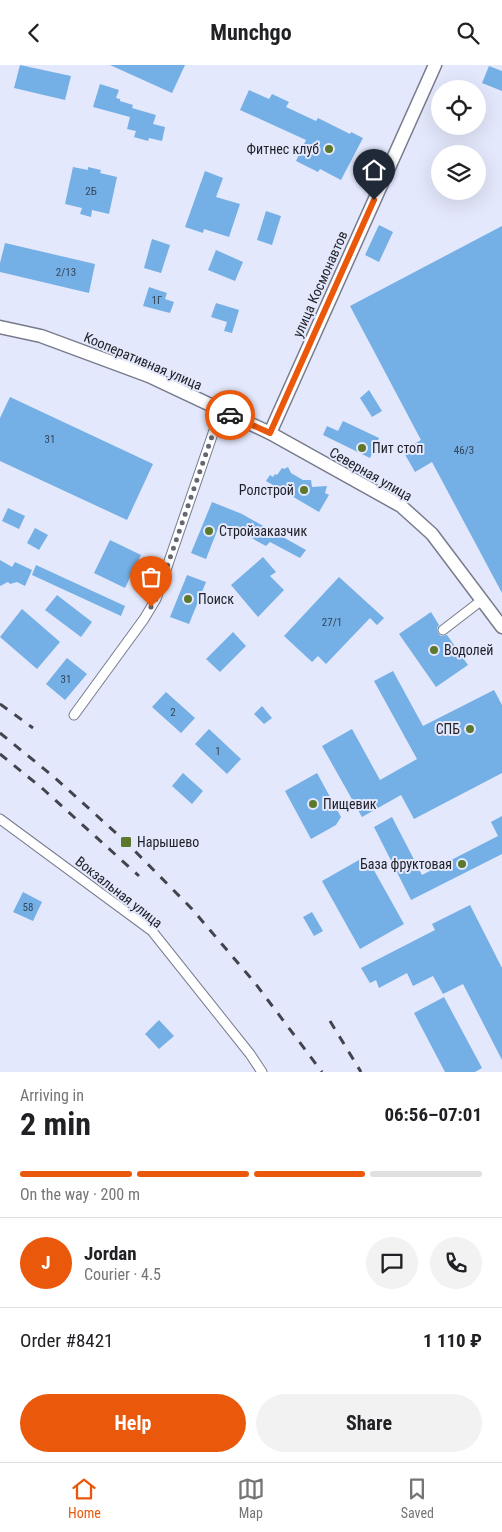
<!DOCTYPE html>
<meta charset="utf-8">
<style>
body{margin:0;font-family:"Roboto Condensed",sans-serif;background:#f2f2f2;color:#202124;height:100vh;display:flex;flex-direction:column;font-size:19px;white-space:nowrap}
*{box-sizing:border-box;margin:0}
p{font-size:16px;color:#757577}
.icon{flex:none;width:28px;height:28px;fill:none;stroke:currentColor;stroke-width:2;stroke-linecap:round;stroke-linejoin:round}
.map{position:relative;height:1007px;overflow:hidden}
.details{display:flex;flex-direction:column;background:#fff;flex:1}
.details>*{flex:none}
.fabs{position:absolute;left:431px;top:15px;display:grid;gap:10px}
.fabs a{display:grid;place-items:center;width:55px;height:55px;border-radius:50%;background:#fff;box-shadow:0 5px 20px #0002;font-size:25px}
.pin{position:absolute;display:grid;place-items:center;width:42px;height:42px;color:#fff;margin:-51px -21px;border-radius:50% 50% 50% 0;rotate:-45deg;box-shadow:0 0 5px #0007}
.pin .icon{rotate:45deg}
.courier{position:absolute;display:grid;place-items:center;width:50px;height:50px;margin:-25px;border:4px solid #ea580c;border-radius:50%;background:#fff;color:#222;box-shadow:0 1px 6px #0007}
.headline em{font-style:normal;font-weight:700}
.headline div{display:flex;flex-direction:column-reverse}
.headline{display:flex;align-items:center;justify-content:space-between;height:85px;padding:0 20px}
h1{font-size:32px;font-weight:700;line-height:38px}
.bar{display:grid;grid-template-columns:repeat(4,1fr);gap:8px 5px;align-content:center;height:60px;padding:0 20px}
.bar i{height:6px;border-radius:4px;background:#e0e0e0}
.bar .active{background:#ea580c}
.bar p{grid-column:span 4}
.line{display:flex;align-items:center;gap:12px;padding:0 20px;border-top:1px solid #e0e0e0}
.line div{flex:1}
.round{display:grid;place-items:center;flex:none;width:52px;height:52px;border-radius:26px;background:#f2f2f2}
.button{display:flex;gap:10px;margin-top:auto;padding:10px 20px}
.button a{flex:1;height:58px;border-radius:30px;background:#ea580c;color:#fff;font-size:20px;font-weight:700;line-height:58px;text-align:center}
.button a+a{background:#f2f2f2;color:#202124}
header{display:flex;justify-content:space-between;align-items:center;height:65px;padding:0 20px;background:#fff;font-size:22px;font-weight:700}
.dock{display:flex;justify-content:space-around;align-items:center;height:70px;border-top:1px solid #e0e0e0;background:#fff;font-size:14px;color:#757577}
.dock a{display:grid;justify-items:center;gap:2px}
.dock .active{color:#ea580c}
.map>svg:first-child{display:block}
.building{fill:#74afe6}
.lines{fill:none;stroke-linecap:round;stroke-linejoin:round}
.street-casing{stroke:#787b8c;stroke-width:11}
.secondary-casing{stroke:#787b8c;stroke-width:15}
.street{stroke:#fff;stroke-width:9}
.secondary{stroke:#fff;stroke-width:12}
.rail{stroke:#42444d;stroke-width:3;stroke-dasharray:9 9;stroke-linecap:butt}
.done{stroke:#656773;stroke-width:5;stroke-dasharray:0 9}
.route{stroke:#ea580c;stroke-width:6}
.poi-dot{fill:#5b782d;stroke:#e4e8fc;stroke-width:2}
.labels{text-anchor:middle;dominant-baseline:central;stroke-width:4;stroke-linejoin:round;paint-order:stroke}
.number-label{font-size:11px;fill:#364558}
.poi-label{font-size:14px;fill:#212229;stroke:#e4e8fc;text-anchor:start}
.street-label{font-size:14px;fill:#212229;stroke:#e4e8fc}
</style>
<header><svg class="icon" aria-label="back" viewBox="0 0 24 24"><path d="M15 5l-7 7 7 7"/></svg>Munchgo<svg class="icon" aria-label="search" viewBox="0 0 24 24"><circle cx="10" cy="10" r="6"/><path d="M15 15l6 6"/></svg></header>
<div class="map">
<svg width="502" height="1007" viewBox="0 0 502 1007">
<rect width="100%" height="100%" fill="#e4e8fc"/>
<g class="building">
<polygon points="20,0 71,11 65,35 14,23"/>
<polygon points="110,0 185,0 172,28"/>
<polygon points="489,1 502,6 502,26 482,18"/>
<polygon points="100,19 119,25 116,33 120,34 120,36 133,40 132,43 156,50 153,59 165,62 162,76 149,73 148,76 134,72 136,66 127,64 130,52 93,42"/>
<polygon points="249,25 269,34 272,29 289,37 286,42 316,56 318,53 350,69 351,67 363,73 341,115 320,104 318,107 296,96 306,75 240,45"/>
<polygon points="73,102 88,105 88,102 101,105 100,108 117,112 109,149 92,145 91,152 80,149 82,143 65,139"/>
<polygon points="205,106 223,113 216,132 240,139 229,172 204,164 203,168 185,162"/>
<polygon points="266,146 281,151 272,180 257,175"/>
<polygon points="379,160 393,167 379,197 365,190"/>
<polygon points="502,161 502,528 432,397 415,407 403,386 421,375 350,241"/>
<polygon points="152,174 170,180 161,208 144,203"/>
<polygon points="5,178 95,199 89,228 0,207 0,198"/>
<polygon points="216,185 243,197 235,216 208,205"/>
<polygon points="149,222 167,228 165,234 174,237 170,248 143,241"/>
<polygon points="216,238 239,245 232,268 224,266 227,257 211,252"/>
<polygon points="369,325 382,346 372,352 360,333"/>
<polygon points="10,332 153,399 127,455 0,396 0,353"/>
<polygon points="343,356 379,373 370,393 323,370 327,361 338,366"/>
<polygon points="288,402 291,408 303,415 311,415 312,422 327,421 325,428 329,430 319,447 266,416 270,410 273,412 275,409 277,410 282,403 284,404"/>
<polygon points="212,437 242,449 306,485 300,493 270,477 266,481 246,470 235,467 233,470 219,461 206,494 191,488"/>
<polygon points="8,443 25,451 19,464 2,456"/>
<polygon points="35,463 48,470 39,485 27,478"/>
<polygon points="110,475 141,490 125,523 94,508"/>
<polygon points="263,492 276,507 270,511 284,525 258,552 231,520"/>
<polygon points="0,495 12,502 15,497 32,505 25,521 17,517 10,519 8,517 0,521"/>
<polygon points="36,500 125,541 121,551 32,510"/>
<polygon points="187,510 206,517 189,559 170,552"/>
<polygon points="339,512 384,553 377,560 370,553 326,599 318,591 312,597 284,571"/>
<polygon points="57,530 92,557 81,572 45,545"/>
<polygon points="22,544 60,577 37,604 0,572"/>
<polygon points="431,547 439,560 437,563 438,568 441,571 447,570 468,600 436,622 399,569"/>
<polygon points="233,567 246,581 220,607 206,594"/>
<polygon points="67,593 87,609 65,635 46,619"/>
<polygon points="393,606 423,661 494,625 502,640 502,708 414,754 401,730 362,752 322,681 352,664 380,715 417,694 374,616"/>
<polygon points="166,627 195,653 181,668 152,642"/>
<polygon points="262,641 272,653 264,659 254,649"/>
<polygon points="209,664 241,694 227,709 195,679"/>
<polygon points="183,708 203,726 192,739 172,721"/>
<polygon points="317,708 341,752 336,760 311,774 285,726"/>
<polygon points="502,751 502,789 411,835 374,762 392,752 422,810 498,771 491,757"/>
<polygon points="366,791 404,859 360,884 322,816"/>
<polygon points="23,827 42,837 33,856 13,847"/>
<polygon points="470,840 502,903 502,995 463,919 443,929 433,911 413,921 407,908 379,923 376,915 370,918 361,903 435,865 432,859"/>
<polygon points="312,847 323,866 314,871 303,852"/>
<polygon points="444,932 482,1003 475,1007 445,1007 414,948"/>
<polygon points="159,955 174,971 159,984 145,969"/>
</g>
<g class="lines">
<defs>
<g id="street">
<polyline points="443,565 482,535"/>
<polyline points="74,650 144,554 156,534 221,345"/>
<polyline points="0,754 152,866 250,989 262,1007"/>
</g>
<g id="secondary">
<polyline points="0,262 41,271 149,311 270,368 401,441 432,469 502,562"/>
<polyline points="270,368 435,0"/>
</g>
</defs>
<use href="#street" class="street-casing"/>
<use href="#secondary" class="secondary-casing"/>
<use href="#street" class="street"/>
<use href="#secondary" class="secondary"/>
<g class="rail">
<polyline points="0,639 33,663"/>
<polyline points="0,668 54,712 126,777 192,844 255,918 322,1007"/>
<polyline points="0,689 43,724 139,811"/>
<polyline points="330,956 361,1007"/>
</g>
</g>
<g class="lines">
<polyline class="done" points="151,542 156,534 221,345 230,350"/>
<polyline class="route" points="230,350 270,368 374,135"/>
</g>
<g class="poi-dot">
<circle cx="329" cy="84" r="5"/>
<circle cx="362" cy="383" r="5"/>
<circle cx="304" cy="425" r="5"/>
<circle cx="209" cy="466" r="5"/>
<circle cx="188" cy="534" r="5"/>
<circle cx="434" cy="585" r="5"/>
<circle cx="470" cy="664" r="5"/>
<circle cx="313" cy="739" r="5"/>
<rect x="120" y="771" width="12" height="12" rx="2.5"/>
<circle cx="462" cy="799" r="5"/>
</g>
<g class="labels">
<g class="number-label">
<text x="91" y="126">2Б</text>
<text x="66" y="207">2/13</text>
<text x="157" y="235">1Г</text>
<text x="50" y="374">31</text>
<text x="464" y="385">46/3</text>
<text x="332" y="557">27/1</text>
<text x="66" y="614">31</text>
<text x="173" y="647">2</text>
<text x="218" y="686">1</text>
<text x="28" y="842">58</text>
</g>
<g class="poi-label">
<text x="319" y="84" text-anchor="end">Фитнес клуб</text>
<text x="372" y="383">Пит стоп</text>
<text x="294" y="425" text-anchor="end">Ролстрой</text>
<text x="219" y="466">Стройзаказчик</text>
<text x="198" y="534">Поиск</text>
<text x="444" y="585">Водолей</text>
<text x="460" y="664" text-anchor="end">СПБ</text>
<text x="323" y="739">Пищевик</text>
<text x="137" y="777">Нарышево</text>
<text x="452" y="799" text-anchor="end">База фруктовая</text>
</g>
<g class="street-label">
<text transform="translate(320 219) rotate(-66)">улица Космонавтов</text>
<text transform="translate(143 296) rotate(23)">Кооперативная улица</text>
<text transform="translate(371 409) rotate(30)">Северная улица</text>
<text transform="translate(119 827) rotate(38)">Вокзальная улица</text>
</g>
</g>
</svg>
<div class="fabs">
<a><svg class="icon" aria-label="locate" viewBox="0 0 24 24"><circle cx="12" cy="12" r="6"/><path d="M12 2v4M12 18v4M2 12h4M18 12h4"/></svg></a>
<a><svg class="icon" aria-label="layers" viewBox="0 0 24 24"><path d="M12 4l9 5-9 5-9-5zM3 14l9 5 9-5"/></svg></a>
</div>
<div class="pin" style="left:151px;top:542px;background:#ea580c"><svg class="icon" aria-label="bag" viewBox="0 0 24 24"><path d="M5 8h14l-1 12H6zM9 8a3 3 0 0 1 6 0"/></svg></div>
<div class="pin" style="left:374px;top:135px;background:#1f2937"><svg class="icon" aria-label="home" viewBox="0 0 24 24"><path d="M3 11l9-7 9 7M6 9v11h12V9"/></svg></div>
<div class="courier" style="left:230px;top:350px"><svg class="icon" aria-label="car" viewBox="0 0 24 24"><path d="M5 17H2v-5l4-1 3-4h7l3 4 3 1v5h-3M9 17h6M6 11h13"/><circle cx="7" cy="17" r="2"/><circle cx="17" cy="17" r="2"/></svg></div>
</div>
<section class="details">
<div class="headline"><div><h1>2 min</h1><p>Arriving in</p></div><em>06:56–07:01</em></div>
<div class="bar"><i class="active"></i><i class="active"></i><i class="active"></i><i></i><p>On the way · 200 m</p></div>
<div class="line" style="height:90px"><b class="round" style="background:#ea580c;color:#fff">J</b><div><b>Jordan</b><p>Courier · 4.5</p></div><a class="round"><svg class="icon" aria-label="chat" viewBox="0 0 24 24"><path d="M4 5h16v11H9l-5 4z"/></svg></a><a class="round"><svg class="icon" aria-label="phone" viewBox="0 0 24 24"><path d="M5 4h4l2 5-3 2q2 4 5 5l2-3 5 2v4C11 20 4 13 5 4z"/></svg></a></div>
<div class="line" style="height:65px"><div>Order #8421</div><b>1 110 ₽</b></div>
<div class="button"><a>Help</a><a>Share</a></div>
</section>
<nav class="dock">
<a class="active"><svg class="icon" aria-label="home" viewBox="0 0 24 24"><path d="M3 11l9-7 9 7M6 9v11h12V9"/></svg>Home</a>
<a><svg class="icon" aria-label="map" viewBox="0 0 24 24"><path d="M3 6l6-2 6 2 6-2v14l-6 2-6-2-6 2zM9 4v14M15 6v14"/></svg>Map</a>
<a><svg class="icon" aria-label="saved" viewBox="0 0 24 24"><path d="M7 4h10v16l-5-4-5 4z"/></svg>Saved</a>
</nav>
